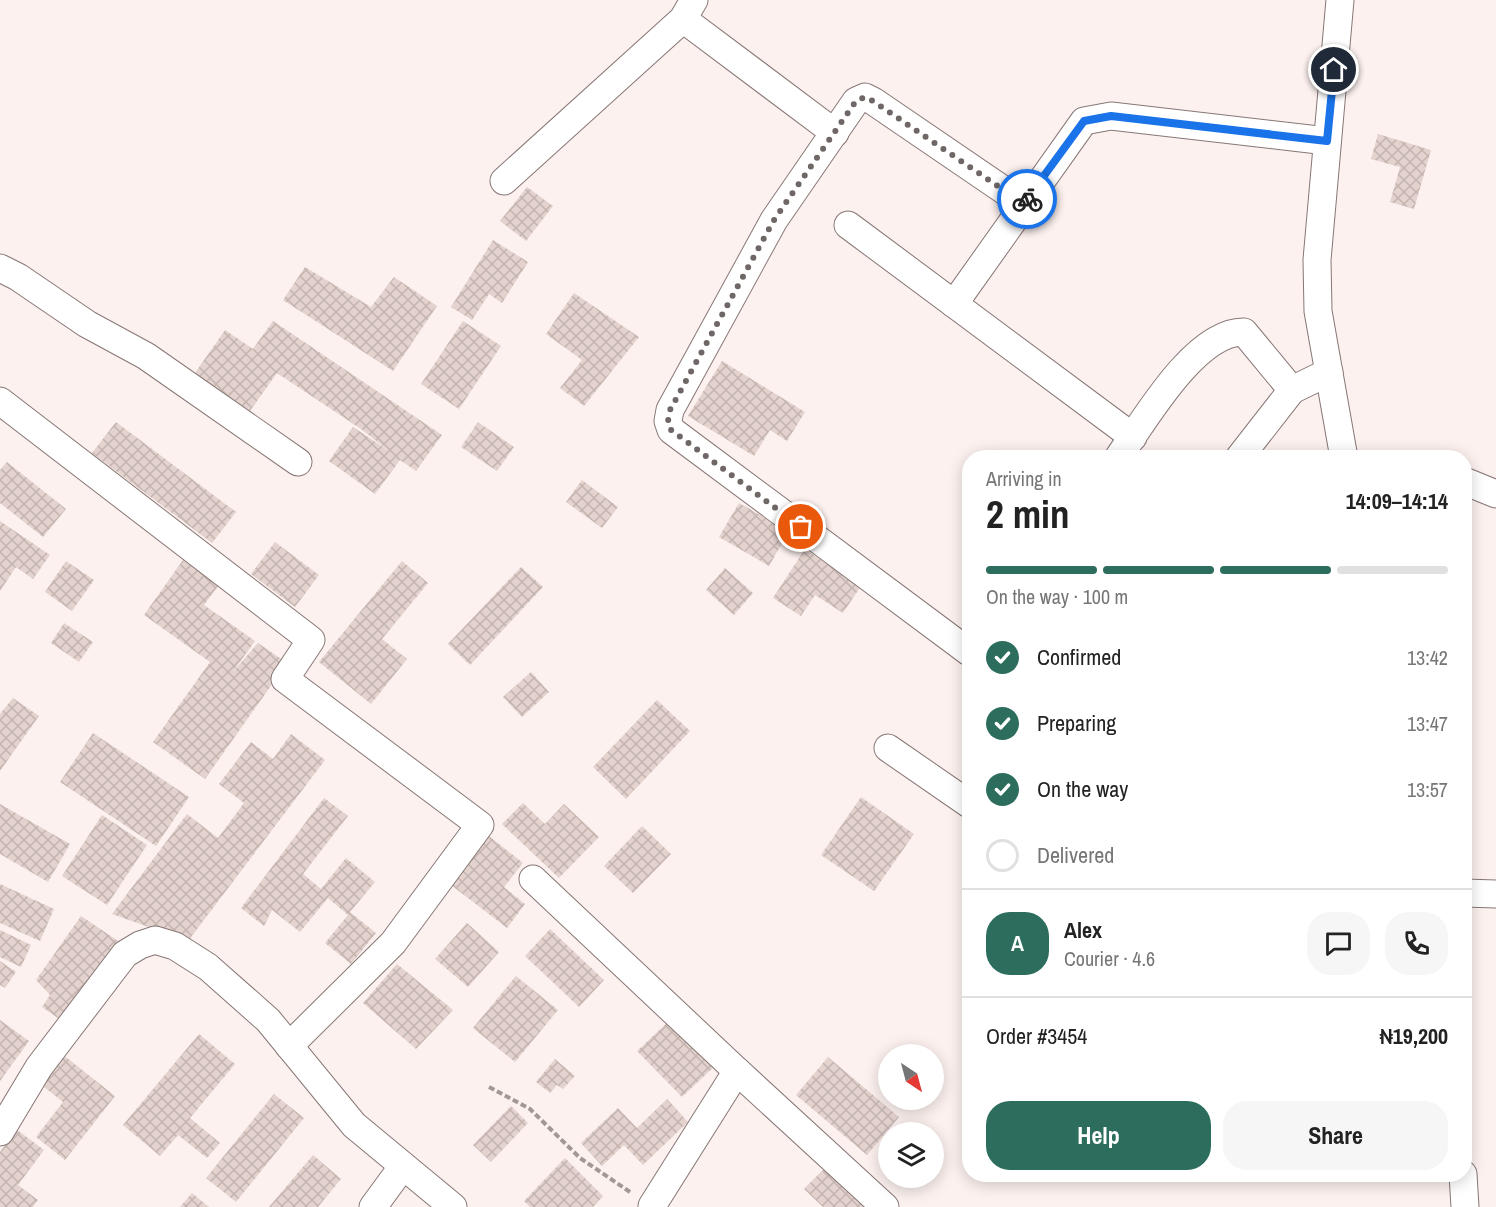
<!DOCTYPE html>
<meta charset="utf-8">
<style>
body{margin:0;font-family:"Archivo Narrow",sans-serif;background:#f6f6f6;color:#222;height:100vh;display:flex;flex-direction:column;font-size:22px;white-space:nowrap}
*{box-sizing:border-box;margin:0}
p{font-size:20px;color:#767676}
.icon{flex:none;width:33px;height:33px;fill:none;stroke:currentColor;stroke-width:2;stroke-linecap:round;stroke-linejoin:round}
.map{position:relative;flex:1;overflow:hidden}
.panel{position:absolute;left:962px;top:450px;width:510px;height:732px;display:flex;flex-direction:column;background:#fff;border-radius:24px;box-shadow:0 3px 15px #0003}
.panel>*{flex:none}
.needle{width:39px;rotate:144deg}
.buttons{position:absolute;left:878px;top:1044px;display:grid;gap:12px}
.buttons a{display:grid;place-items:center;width:66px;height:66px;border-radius:50%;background:#fff;box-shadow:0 3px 15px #0003;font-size:30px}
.pin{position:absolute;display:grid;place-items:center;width:51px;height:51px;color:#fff;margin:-26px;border:3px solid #fff;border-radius:50%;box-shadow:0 2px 6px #0007}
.courier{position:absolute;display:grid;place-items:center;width:60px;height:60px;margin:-30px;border:4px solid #1a73e8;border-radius:50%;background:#fff;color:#222;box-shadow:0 2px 8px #0007}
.summary em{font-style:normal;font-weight:700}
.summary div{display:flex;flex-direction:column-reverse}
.summary{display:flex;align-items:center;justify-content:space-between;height:102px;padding:0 24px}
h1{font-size:39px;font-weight:700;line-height:45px}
.bar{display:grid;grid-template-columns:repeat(4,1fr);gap:9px 6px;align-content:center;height:72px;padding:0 24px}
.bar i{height:8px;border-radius:4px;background:#e0e0e0}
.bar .current{background:#2c6d5d}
.bar p{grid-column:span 4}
.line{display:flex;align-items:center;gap:15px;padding:0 24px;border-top:2px solid #e0e0e0}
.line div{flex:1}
.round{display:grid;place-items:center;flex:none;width:63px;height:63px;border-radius:24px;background:#f6f6f6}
ol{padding:0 24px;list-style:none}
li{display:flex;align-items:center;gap:18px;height:66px}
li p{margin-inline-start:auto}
li .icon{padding:6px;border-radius:50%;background:#2c6d5d;color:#fff;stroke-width:4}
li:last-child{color:#767676}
li i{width:33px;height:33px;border:3px solid #e0e0e0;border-radius:50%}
.primary-button{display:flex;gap:12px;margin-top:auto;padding:12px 24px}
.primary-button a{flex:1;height:69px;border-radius:24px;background:#2c6d5d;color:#fff;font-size:24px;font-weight:700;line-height:69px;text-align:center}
.primary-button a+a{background:#f6f6f6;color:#222}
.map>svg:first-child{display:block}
.building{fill:url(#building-cross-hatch)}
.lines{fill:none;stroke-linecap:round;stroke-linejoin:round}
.minor-casing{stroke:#877774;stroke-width:29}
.path{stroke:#a19896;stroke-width:4;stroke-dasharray:6 3;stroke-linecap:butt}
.minor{stroke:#fff;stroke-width:27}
.done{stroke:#6e6765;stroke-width:6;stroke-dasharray:0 10.8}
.route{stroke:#1a73e8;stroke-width:8}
</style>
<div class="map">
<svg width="1496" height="1207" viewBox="0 0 1496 1207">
<defs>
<pattern id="building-cross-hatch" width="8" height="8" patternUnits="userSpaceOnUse" patternTransform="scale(1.5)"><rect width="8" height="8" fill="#e4d2ce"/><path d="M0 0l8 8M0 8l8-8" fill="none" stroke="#c3b4b0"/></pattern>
</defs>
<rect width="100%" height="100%" fill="#fcf1ef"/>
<g class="building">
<polygon points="1378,134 1431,150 1414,209 1390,202 1400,167 1371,159"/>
<polygon points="527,187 553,206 526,241 500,221"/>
<polygon points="493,240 528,262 502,303 489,294 472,320 451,307"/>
<polygon points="305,267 371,307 394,277 437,306 393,371 283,300"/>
<polygon points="574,293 639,337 584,406 560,388 582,360 546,334"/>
<polygon points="273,321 442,435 416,471 400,460 375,494 329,461 353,427 389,451 361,429 277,373 250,411 195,373 225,330 253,349"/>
<polygon points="463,321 501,346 459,409 421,384"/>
<polygon points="722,361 805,412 787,441 770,430 754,456 688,416"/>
<polygon points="116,422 236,512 212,543 92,453"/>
<polygon points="478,422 514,447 497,471 461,447"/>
<polygon points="7,462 66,509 43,537 0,503 0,470"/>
<polygon points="582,480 618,507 602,528 566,502"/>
<polygon points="739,503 789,531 769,566 719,537"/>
<polygon points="0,521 50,555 33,579 16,567 0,591"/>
<polygon points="275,542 319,575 295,607 251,574"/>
<polygon points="805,549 861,586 843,613 815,595 801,616 773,598"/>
<polygon points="183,560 219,585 204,605 255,641 232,673 258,643 287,663 205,779 153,742 210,662 144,615"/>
<polygon points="66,561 94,580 72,611 45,592"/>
<polygon points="402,561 428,583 382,639 407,659 371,704 319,662"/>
<polygon points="521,567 543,587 470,665 448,644"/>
<polygon points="725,568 753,593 734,615 706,590"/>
<polygon points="64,623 93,642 79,662 51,643"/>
<polygon points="531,672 549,692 522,717 503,697"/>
<polygon points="13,698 39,716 0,771 0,714"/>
<polygon points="657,700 690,731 626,799 593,767"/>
<polygon points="93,733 189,797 156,846 60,782"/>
<polygon points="291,734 325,760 188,941 112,914 187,814 218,838 244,803 219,784 251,742 273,759"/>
<polygon points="861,797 914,834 874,891 821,855"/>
<polygon points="324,798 348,816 303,874 321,889 346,858 375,882 350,912 376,933 351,964 325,943 348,915 328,898 300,932 272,910 264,926 241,908"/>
<polygon points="523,803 545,824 564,804 599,837 559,878 502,824"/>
<polygon points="0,804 70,844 48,882 0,854"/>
<polygon points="102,815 147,845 107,905 62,876"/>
<polygon points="642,826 671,854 633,893 604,866"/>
<polygon points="489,836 523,863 504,887 525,904 507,928 451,885"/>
<polygon points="0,884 54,909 40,941 0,923"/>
<polygon points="81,916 118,941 62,1021 42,1007 50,995 36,980"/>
<polygon points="467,923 499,952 468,987 435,959"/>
<polygon points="550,929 604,980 579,1007 525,956"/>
<polygon points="0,930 31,945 21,967 0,957"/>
<polygon points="0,961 16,972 5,988 0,985"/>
<polygon points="397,964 453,1010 416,1049 363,1003"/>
<polygon points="516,976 558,1010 515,1062 473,1028"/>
<polygon points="671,1019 716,1065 682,1097 637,1051"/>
<polygon points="0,1020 29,1041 0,1081"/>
<polygon points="199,1034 235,1064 190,1118 220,1143 207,1158 178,1135 160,1156 123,1125"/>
<polygon points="62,1054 115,1096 65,1160 36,1137 63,1102 39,1083"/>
<polygon points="828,1057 899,1117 867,1155 796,1095"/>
<polygon points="555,1059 575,1076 563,1089 557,1085 550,1093 536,1082"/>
<polygon points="274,1094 304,1118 236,1202 206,1178"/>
<polygon points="667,1099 688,1122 643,1165 624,1145 602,1166 581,1143 618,1108 637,1128"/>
<polygon points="511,1106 528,1123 491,1162 473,1145"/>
<polygon points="16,1129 44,1150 18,1185 38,1200 33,1207 0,1207 0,1152"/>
<polygon points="313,1155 341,1179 318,1207 269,1207"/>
<polygon points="565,1158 603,1196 593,1207 530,1207 524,1201"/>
<polygon points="826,1167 869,1207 823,1207 804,1189"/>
<polygon points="192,1193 209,1207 180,1207"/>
</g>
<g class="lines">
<defs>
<g id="minor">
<polyline points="1340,0 1317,260 1318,311 1344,458"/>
<polyline points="683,19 835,133"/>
<polyline points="504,181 683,19 694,0"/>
<polyline points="848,225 1133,437"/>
<polyline points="0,268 18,277 87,324 146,356 298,462"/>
<polyline points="954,304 1084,121 1111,116 1327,141"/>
<polyline points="0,401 311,640 285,679 480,825 393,943 289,1046"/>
<path d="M1118,458c26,-37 77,-127 126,-126l48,58"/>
<polyline points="1239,458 1292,390 1329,372"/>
<polyline points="1464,481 1496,494"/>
<polyline points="969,652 671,430 668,421 670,410 774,220 856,101 865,97 873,101 1024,204"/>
<polyline points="888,748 969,804"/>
<polyline points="533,879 737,1071"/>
<polyline points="1464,893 1496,894"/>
<polyline points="0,1132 39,1067 125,954 140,945 155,940 175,946 208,967 268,1020 354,1125 453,1207"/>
<polyline points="1463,1174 1465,1207"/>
<polyline points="652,1206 737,1071 885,1207"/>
<polyline points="373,1207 403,1166"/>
</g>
</defs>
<use href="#minor" class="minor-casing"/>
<polyline class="path" points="489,1087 530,1109 580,1158 630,1192"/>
<use href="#minor" class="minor"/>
</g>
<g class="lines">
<polyline class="done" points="801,527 671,430 668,421 670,410 774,220 856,101 865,97 873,101 1024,204 1027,199"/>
<polyline class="route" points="1027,199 1084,121 1111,116 1327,141 1334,70"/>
</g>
</svg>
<div class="buttons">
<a><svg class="needle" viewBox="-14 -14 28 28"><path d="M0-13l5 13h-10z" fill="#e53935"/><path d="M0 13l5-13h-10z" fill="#767676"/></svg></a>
<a><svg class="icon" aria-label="layers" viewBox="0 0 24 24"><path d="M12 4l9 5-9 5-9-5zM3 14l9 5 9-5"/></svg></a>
</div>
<div class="pin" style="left:801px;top:527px;background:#ea580c"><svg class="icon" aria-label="bag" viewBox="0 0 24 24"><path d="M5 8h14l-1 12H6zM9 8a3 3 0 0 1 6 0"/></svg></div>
<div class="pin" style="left:1334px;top:70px;background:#1f2937"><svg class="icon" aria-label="home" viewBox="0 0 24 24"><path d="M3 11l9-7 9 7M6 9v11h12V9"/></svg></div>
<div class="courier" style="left:1027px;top:199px"><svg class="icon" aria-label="bike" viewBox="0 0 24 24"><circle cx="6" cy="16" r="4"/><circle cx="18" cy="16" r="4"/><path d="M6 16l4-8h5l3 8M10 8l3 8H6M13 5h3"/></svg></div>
<section class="panel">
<div class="summary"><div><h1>2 min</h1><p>Arriving in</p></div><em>14:09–14:14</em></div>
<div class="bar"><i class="current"></i><i class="current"></i><i class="current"></i><i></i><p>On the way · 100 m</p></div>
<ol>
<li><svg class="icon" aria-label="check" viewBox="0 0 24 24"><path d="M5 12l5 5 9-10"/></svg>Confirmed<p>13:42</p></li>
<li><svg class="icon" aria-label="check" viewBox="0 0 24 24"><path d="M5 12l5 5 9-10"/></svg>Preparing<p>13:47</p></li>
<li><svg class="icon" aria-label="check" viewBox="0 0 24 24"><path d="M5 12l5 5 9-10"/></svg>On the way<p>13:57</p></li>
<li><i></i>Delivered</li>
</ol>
<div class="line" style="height:108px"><b class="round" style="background:#2c6d5d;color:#fff">A</b><div><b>Alex</b><p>Courier · 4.6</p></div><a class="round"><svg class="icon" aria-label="chat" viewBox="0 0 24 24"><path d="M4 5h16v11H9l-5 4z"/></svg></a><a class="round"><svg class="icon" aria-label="phone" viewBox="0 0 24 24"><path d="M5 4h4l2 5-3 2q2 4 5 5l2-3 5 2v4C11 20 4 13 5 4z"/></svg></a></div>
<div class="line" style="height:78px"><div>Order #3454</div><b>₦19,200</b></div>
<div class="primary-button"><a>Help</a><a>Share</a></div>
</section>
</div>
